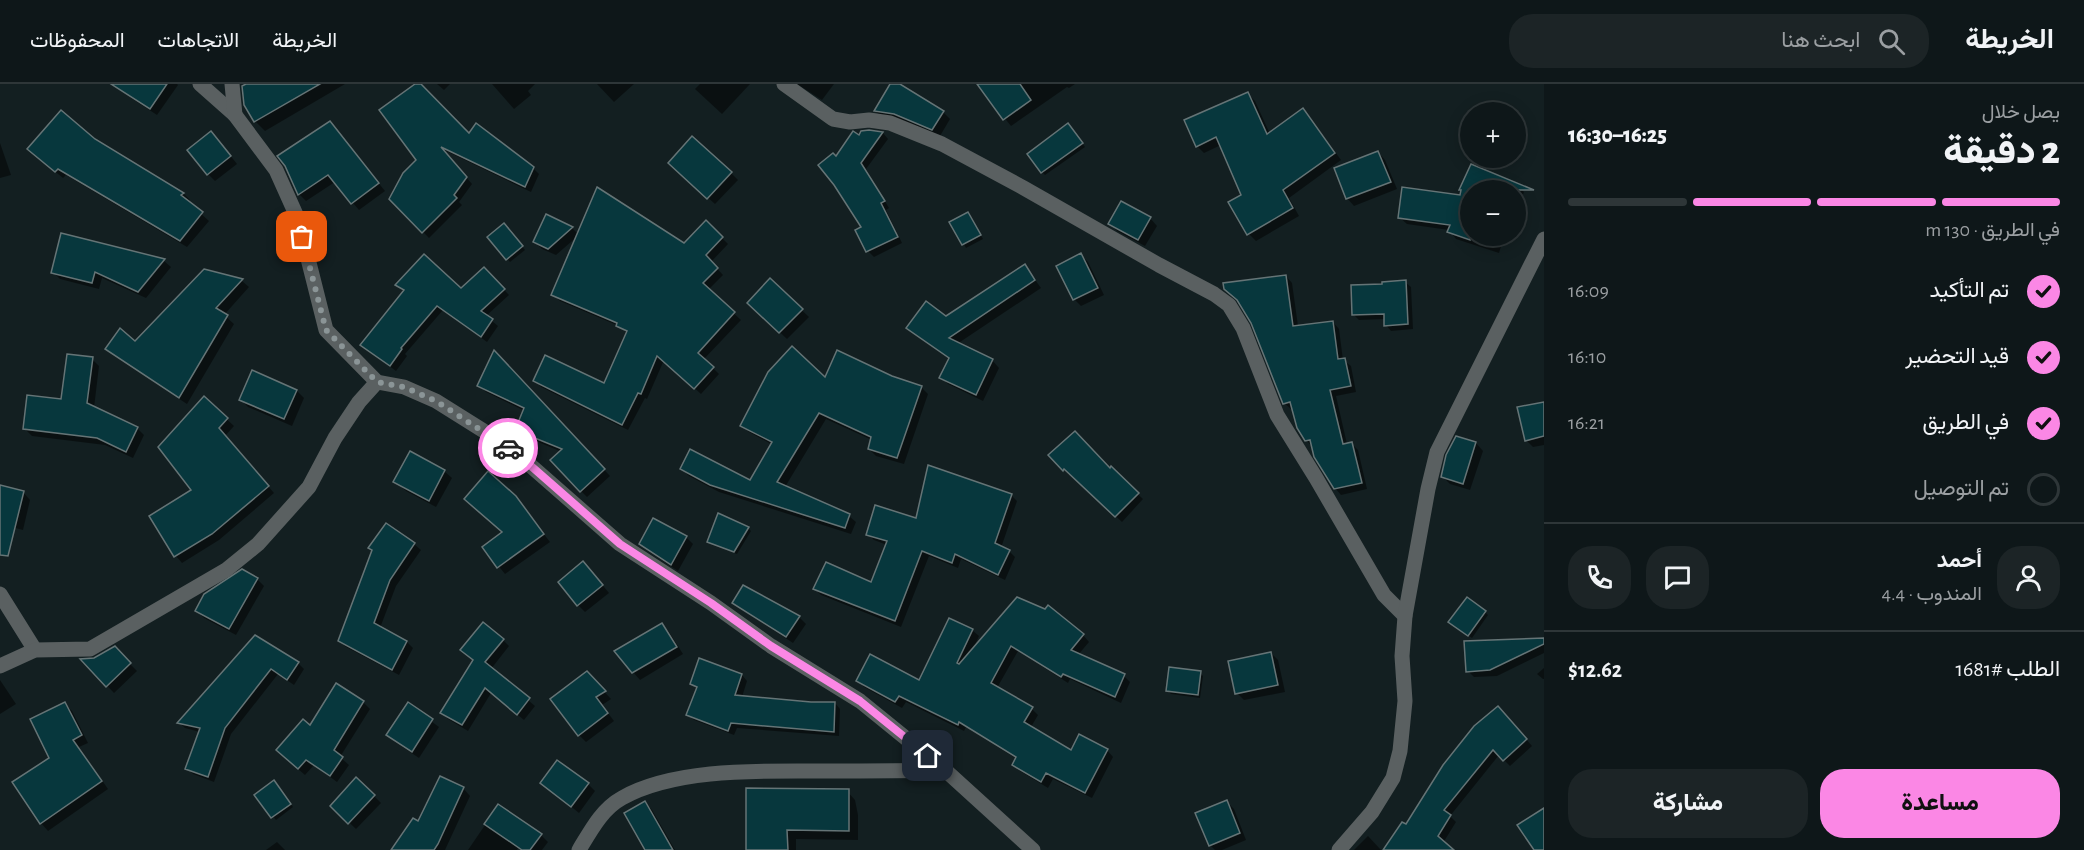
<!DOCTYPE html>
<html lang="ar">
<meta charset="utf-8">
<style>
body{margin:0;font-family:"Alegreya Sans",Vazirmatn,sans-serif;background:#1c2426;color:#f1f3f6;direction:rtl;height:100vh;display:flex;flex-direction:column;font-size:22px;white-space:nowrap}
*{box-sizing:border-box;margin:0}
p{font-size:20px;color:#9b9fa2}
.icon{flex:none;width:33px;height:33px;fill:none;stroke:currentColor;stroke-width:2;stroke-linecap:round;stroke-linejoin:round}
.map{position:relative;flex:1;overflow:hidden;direction:ltr}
.side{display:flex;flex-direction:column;background:#0e1719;width:540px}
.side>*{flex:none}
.tools{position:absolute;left:1460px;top:18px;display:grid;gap:12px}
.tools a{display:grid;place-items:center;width:66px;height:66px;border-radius:50%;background:#0e1719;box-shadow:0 3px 15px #0003,0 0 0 2px #2e3638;font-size:30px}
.pin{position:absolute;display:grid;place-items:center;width:51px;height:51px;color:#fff;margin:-26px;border-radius:12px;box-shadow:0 3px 9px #0006}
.courier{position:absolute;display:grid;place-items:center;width:60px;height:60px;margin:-30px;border:4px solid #fb87e5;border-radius:50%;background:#fff;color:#222;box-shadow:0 2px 8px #0007}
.headline em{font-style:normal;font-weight:800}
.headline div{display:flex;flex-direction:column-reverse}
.headline{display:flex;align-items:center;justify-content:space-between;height:102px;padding:0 24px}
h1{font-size:39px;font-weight:800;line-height:45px}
.bar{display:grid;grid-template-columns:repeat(4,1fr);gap:9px 6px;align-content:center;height:72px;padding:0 24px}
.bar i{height:8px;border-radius:4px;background:#2e3638}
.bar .current{background:#fb87e5}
.bar p{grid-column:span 4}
.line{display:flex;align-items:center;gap:15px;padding:0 24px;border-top:2px solid #2e3638}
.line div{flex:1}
.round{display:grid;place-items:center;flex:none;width:63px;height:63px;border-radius:24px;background:#1c2426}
ol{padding:0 24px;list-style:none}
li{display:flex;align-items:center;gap:18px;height:66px}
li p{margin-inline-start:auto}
li .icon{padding:6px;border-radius:50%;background:#fb87e5;color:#111;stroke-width:4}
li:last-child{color:#9b9fa2}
li i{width:33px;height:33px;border:3px solid #2e3638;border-radius:50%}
.action{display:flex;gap:12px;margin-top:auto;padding:12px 24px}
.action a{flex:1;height:69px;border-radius:24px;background:#fb87e5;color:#111;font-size:24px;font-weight:800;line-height:69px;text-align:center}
.action a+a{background:#1c2426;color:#f1f3f6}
header{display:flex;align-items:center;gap:36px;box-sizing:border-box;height:84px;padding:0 30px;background:#0e1719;border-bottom:2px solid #2e3638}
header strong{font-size:28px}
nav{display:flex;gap:33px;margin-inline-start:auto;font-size:21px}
.search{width:420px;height:54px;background:#1c2426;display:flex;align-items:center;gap:15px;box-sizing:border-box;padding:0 21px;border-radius:24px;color:#9b9fa2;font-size:22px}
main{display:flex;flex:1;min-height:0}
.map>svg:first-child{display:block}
.shadow{fill:#0007}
.building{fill:#07373d;stroke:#657476;stroke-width:1.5}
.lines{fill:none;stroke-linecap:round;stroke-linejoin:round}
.minor{stroke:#5a6061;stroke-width:15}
.done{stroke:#8b9597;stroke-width:6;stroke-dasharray:0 10.8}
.route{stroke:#fb87e5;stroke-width:8}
</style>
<header>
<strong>الخريطة</strong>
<div class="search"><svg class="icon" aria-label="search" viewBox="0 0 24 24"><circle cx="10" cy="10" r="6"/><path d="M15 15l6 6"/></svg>ابحث هنا</div>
<nav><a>الخريطة</a><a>الاتجاهات</a><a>المحفوظات</a></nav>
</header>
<main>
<section class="side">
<div class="headline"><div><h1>2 دقيقة</h1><p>يصل خلال</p></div><em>16:25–16:30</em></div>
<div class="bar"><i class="current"></i><i class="current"></i><i class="current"></i><i></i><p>في الطريق · 130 m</p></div>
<ol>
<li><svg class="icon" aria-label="check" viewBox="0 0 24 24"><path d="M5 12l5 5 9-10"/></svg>تم التأكيد<p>16:09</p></li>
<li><svg class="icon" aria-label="check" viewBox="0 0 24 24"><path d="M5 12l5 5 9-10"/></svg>قيد التحضير<p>16:10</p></li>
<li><svg class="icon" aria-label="check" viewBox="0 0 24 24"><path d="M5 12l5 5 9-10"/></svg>في الطريق<p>16:21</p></li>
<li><i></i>تم التوصيل</li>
</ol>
<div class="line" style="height:108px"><a class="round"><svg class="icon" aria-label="person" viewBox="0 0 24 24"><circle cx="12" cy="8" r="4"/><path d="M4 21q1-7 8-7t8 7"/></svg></a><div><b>أحمد</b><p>المندوب · 4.4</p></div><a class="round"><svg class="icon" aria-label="chat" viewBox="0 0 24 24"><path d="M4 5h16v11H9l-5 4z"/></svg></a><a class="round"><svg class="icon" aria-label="phone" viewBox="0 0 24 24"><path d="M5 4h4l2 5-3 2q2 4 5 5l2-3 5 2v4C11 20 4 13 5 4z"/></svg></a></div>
<div class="line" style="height:78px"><div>الطلب #1681</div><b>$12.62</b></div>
<div class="action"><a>مساعدة</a><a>مشاركة</a></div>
</section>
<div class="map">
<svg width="1544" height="766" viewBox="0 0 1544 766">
<rect width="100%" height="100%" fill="#131f21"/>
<g class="shadow">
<polygon points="128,0 177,0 178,1 157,31 131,14 124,7"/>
<polygon points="249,0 345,0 265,47 255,37"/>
<polygon points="418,0 469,51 533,84 539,90 531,108 442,65 472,100 459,118 462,121 429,154 391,115 418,76"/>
<polygon points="437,0 450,0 444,6"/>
<polygon points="492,0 535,0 528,7 531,11 514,25"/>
<polygon points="597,0 634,0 614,18"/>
<polygon points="700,0 750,0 722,30 695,5"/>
<polygon points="797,0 834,0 822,16"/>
<polygon points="892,0 897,0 943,28 950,35 940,52 882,33 875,27"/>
<polygon points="977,0 1075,0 1069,4 1067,3 1011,42"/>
<polygon points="1248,10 1255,17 1270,50 1310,33 1341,76 1289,114 1299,132 1256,157 1249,150 1243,112 1221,61 1204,69 1197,62"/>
<polygon points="330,39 385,107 359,126 335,98 306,117 299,110 286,81"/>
<polygon points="1071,45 1085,63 1045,91 1042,88"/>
<polygon points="862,48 883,49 888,55 866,85 889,124 886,126 902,159 874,173 868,167 857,146 863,143 859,53"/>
<polygon points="218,56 237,80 215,97 208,90"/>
<polygon points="95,57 184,110 190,116 188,118 209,137 187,163 66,91 63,94 36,72"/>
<polygon points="0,59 11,91 0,94"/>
<polygon points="1378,68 1385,76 1397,105 1354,122 1347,114"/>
<polygon points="1472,82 1517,101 1524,108 1515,129 1515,106 1470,106 1470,152 1504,152 1499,169 1456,155 1449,146 1407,140 1399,133 1458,113"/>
<polygon points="677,86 731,89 738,96 715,120"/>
<polygon points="547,132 572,144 579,151 556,171 542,165 535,158"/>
<polygon points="970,133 983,155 966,164 951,138"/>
<polygon points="1150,134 1157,142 1145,162 1117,147 1110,139"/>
<polygon points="706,138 728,160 711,178 723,191 708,206 741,236 704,275 719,290 701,310 664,276 647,315 645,314 628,346 541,303 535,296 605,301 628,250 619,242 560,217 553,210 684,161"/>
<polygon points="507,144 525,166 510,178 489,153"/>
<polygon points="62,151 164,177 171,183 146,214 102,194 99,205 60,195 53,188"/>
<polygon points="1081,171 1088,178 1104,211 1081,222 1074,215"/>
<polygon points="1025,182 1041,204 957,260 992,276 999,284 983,317 948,300 941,293 950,275 908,244 946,233"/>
<polygon points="484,185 509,211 486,232 498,242 487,258 443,226 405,270 407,272 396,287 368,266 404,208 397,201 461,206"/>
<polygon points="204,187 242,197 249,203 224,231 234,240 187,320 114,272 107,265 136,259"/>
<polygon points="1286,192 1292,199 1298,242 1333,238 1339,245 1343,276 1351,282 1356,308 1336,312 1347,360 1351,359 1358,366 1367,405 1341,411 1335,404 1313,363 1306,356 1294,325 1291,325 1284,319"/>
<polygon points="770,196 809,233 787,255 749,219"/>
<polygon points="1405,198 1411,203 1413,245 1391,247 1386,241 1385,235 1359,236 1353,230 1383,202"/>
<polygon points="494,269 610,392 587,413 581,407 562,368 524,352 517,346 525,327 486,308 479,302"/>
<polygon points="92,275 99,282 94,324 137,344 144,351 133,374 105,361 32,352 25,345 62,317"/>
<polygon points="892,293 921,303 928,310 904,380 876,372 869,365 872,356 826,335 785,403 849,432 856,438 851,450 719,408 689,392 682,385 750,398 773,361 749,348 742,342 825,295"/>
<polygon points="297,307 304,314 292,342 248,323 241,316"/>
<polygon points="204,314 234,342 225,352 274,409 219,456 182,479 176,472 193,407"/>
<polygon points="1544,320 1544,361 1533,363 1526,356"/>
<polygon points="1476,359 1483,367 1470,406 1450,400 1443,393"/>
<polygon points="411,369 444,387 452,394 436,423 406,407 398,400"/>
<polygon points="1050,371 1110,386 1111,385 1143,415 1122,438 1071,390 1069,391"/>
<polygon points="0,403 23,408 30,416 23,446 0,440"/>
<polygon points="1011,411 1017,417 1001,464 1009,467 1015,473 1005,496 961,475 958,484 929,472 901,543 821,511 815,505 872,500 887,461 874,456 868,450"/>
<polygon points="515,413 550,458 505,490 484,464 504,449"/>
<polygon points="748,444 751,447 737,470 712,461 709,457"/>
<polygon points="686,453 693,460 678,487 648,467 640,460"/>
<polygon points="414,460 421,466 396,502 380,544 407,558 413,564 399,591 346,563 339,557"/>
<polygon points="590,486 609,509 585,528 578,521"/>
<polygon points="257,495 264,502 236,551 204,534 197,527"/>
<polygon points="734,518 799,533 806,540 793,559 741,525"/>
<polygon points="1485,528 1488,531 1472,554 1453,541"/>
<polygon points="662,540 669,548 683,570 640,596 633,588"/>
<polygon points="972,546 979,552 974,563 1083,551 1089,558 1078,571 1124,592 1130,598 1121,619 1070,595 1068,599 1018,567 997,604 1032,625 1038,631 1031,643 1071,668 1107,666 1113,673 1092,714 1053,695 1048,704 1020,687 1013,681 1017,675 966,643 964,647 906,618 902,624 864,603 858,596 920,598"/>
<polygon points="255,553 298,579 304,585 294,601 278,590 231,650 214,698 193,690 187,684 200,648 185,644 180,639"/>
<polygon points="503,556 509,562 491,585 535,622 524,636 491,609 468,647 448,635 442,628"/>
<polygon points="1544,556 1544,569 1497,592 1474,593 1468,587"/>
<polygon points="114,564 137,587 114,609 83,576 95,575"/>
<polygon points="1271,569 1278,576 1285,608 1244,616 1237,609"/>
<polygon points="1544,584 1544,595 1543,595 1537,590"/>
<polygon points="587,589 611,615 602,621 614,637 586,658 579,651"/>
<polygon points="1200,589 1203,592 1200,614 1171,610 1168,607"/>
<polygon points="742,591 747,597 742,613 835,619 840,625 839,652 737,644 734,651 694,636 688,631 698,606 691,599"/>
<polygon points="0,596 16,620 0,630"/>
<polygon points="363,618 370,625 340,673 349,681 337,698 314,681 305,691 284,673 310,644"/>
<polygon points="65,620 72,627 88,659 79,663 108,705 48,747 41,739 14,698 51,675"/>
<polygon points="408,620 439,643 419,674 395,658 388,651"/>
<polygon points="1504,630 1532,662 1510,682 1499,671 1450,732 1456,738 1443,759 1406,743"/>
<polygon points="440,694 463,704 470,712 445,766 396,766 419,740"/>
<polygon points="357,695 381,719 356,745 332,722"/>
<polygon points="542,699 588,700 595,707 579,729"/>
<polygon points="277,701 293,723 276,736 256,711"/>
<polygon points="846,706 855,716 858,731 858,756 796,755 796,766 760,766 760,755"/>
<polygon points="645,718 652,726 675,766 647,766"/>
<polygon points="1227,718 1234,725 1246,756 1222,766 1215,766 1210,761"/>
<polygon points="498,722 541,751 548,758 542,766 521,766 518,764 517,766 468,766"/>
<polygon points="1368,752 1381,766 1354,766"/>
<polygon points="277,758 285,766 266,766"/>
</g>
<g class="building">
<polygon points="111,0 167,0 150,25"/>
<polygon points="246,0 320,0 254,38 244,21 242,2"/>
<polygon points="415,0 421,0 469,49 476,39 534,83 525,103 441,63 467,93 454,111 457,114 422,149 389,115 403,89 416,76 379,26"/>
<polygon points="890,0 900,0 944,27 932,46 894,30 874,27"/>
<polygon points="977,0 1020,0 1031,16 1003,36"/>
<polygon points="1248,8 1267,50 1303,24 1335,69 1283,106 1293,124 1247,151 1228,118 1241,111 1216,53 1196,63 1184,36"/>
<polygon points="61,26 95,55 184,109 181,111 203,128 180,157 58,85 55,88 27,65"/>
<polygon points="330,37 379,99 351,120 328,91 298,111 285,82 277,72"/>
<polygon points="1068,39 1083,59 1041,89 1027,70"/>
<polygon points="869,46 883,48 861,79 885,117 881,119 898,153 866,168 855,146 861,143 834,101 818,81 833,69 836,72 853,47 859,51 861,47"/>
<polygon points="211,47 231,72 207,91 187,66"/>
<polygon points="692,52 732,88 707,115 668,79"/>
<polygon points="1378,67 1391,98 1346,115 1334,84"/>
<polygon points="1471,80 1534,106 1470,106 1470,156 1447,148 1450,141 1398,134 1402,103 1460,111 1461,106 1459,106"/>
<polygon points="597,103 684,159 706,136 723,153 706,171 718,184 703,199 735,228 698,269 714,283 694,305 657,272 641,310 638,309 622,341 533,297 545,271 604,299 627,247 616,242 617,239 551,211"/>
<polygon points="1121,117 1151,133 1138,156 1108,140"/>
<polygon points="968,128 981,151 962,161 949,138"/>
<polygon points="546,130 573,143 548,165 533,158"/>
<polygon points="504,139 523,162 506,176 487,153"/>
<polygon points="61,149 165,175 138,208 95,188 92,199 51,189"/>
<polygon points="1081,169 1098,204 1073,216 1056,182"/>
<polygon points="424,170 461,204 484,183 505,205 481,227 493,235 481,253 437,222 401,264 402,265 390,282 360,261 404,206 395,201"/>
<polygon points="1025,180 1035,196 949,254 993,275 976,311 939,294 949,274 906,244 926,217 946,232"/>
<polygon points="204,185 243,195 216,224 228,231 179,314 105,265 120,244 135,257"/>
<polygon points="1286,191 1293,242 1333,237 1338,275 1345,274 1351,302 1330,306 1343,360 1352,358 1362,399 1334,405 1314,373 1310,356 1305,357 1297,344 1290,318 1283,320 1251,239 1237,216 1224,205 1223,199"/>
<polygon points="770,194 803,225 779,249 747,219"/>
<polygon points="1406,196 1408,240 1384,242 1384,230 1352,231 1351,201 1382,200 1382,198"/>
<polygon points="792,262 825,293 837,266 892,292 922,302 897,374 868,365 871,353 819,329 777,398 850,430 845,444 710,401 680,385 690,365 750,396 772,358 740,342 768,288"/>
<polygon points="494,266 605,385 580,408 550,376 562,365 515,346 524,324 477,302"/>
<polygon points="67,270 93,273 87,319 138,343 126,368 97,354 23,345 27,311 61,315"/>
<polygon points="252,286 297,306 284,335 239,316"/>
<polygon points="204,312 228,334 219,344 269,402 212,450 174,473 149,432 191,406 158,363"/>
<polygon points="1544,318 1544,352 1525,357 1517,323"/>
<polygon points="1075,347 1110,384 1111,382 1139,409 1115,433 1064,385 1063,387 1048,371"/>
<polygon points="1456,352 1476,358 1463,400 1441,393 1446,371"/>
<polygon points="410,367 445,386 429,417 393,398"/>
<polygon points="928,381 1012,410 995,459 1010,466 998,491 955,470 952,479 922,467 895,537 813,505 826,478 871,498 887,457 866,451 875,421 916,434"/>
<polygon points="488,387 516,412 544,450 497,484 482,463 502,448 464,415"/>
<polygon points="0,401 24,407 8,472 0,471"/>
<polygon points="718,429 749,443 734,468 707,458"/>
<polygon points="653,434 687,452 671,481 639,460"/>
<polygon points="386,439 415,459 390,496 374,539 407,557 392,586 338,557 372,466 368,464"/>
<polygon points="583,477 603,501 577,522 558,498"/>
<polygon points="242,485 258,494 229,545 195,527 204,510"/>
<polygon points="743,501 800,532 786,553 732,519"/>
<polygon points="1017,513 1045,525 1048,521 1084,550 1071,566 1125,590 1115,613 1063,590 1061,593 1011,562 991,599 1033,623 1024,638 1071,666 1079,650 1108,665 1085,709 1046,689 1041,698 1012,681 1016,673 959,638 958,641 899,612 895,618 856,597 870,570 919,596 949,534 973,545 957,579 959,580"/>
<polygon points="1467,513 1486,527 1468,552 1448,538"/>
<polygon points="483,538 504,555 485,578 530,614 517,631 485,604 462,641 440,629 473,576 460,566"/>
<polygon points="662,539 677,563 632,589 614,567"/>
<polygon points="255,551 299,578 287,596 271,585 225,644 208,693 185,685 200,644 177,639"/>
<polygon points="1544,554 1544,560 1490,586 1466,588 1464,557"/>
<polygon points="115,562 131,579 106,603 80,575 94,574"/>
<polygon points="1271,568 1278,601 1235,610 1228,577"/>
<polygon points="699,574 742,590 735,611 811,618 835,618 834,648 731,639 728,647 686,631 697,603 690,600"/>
<polygon points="1169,583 1201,587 1198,611 1166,607"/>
<polygon points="587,587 606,607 596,613 608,629 578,652 550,615"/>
<polygon points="336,599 364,617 334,666 343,673 330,692 306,676 298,685 276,666 303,635 310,641"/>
<polygon points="65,618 82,651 73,656 102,697 40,740 12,698 49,674 30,635"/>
<polygon points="408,618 433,635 412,668 386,651"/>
<polygon points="1498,622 1527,655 1503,677 1493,666 1444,726 1451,731 1438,752 1454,766 1383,766 1402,738 1406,740 1443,681 1474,642"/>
<polygon points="557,676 589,699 571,723 540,699"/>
<polygon points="440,692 464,703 438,760 434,766 391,766 413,734 418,737"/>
<polygon points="356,693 375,711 348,740 330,722"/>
<polygon points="274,696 291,720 271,734 254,711"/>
<polygon points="746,704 849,705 849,747 787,746 788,766 746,766"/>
<polygon points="1227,716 1240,749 1209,762 1195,729"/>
<polygon points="645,717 673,766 645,766 624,729"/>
<polygon points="498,720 542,750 530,766 522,766 484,740"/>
<polygon points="1544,724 1544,766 1534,766 1517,741"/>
</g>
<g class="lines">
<g class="minor">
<polyline points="200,0 235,31 276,86 298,135 326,246 377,298 404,303 436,317 495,354 531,382 620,460 711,519 771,562 860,617 945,686 1033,766"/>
<polyline points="232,0 235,31"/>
<polyline points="784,0 833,35 850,38 869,36 890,39 942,60 1022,103 1159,181 1214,210 1229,221 1243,244 1277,331 1316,394 1384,511 1405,532"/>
<polyline points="0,510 35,566"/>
<polyline points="0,582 35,566 90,565 226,486 258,460 309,403 335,354 359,318 377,298"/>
<path d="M579,766c12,-20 23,-41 43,-52 53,-30 139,-27 199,-27 41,0 83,0 124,-1"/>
<polyline points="1339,766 1372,728 1393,694 1400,667 1405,617 1402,572 1405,532 1428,405 1437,368 1544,155"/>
</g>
</g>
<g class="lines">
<polyline class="done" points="302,153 326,246 377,298 404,303 436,317 508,364"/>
<polyline class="route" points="508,364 531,382 620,460 711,519 771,562 860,617 928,672"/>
</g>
</svg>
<div class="tools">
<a>+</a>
<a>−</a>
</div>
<div class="pin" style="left:302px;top:153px;background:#ea580c"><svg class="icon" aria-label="bag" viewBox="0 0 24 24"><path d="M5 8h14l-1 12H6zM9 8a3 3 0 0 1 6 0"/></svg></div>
<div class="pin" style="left:928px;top:672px;background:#1f2937"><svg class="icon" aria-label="home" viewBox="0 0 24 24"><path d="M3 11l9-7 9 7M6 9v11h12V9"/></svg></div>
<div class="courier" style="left:508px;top:364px"><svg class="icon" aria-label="car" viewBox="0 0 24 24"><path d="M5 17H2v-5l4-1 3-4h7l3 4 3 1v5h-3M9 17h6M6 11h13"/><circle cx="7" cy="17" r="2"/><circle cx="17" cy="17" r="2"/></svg></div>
</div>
</main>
